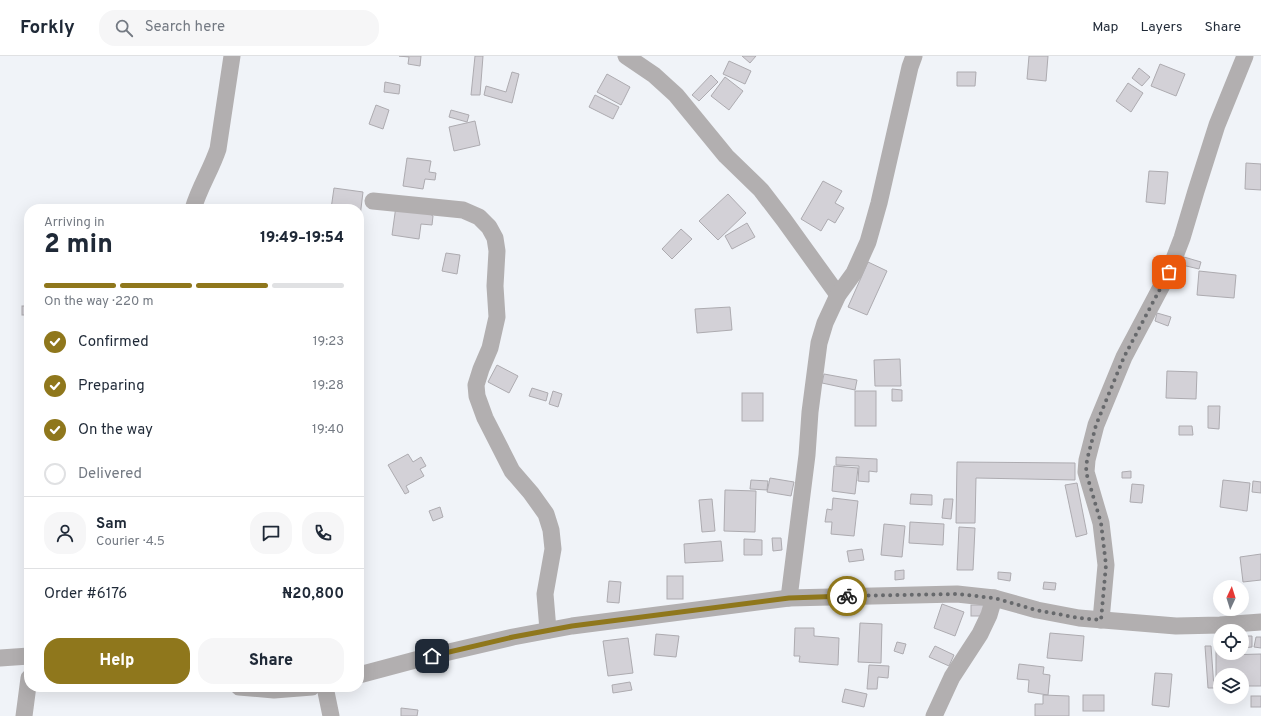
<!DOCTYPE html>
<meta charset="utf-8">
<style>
body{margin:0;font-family:Overpass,sans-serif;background:#f6f6f7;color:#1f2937;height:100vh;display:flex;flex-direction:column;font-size:15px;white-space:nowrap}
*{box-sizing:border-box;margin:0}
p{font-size:13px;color:#747a83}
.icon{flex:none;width:22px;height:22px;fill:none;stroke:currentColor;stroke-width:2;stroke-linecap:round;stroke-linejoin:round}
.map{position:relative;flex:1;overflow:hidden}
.panel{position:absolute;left:24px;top:148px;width:340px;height:488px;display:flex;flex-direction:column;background:#fff;border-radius:16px;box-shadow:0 4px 16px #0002}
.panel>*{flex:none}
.needle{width:26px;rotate:4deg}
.buttons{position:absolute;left:1213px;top:524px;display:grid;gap:8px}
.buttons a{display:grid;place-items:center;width:36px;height:36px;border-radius:50%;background:#fff;box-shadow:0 4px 16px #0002;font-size:20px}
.pin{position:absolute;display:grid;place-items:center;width:34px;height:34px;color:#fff;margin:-17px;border-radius:8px;box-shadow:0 2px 6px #0006}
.courier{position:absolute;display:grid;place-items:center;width:40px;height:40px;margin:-20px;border:3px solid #8f771c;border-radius:50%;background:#fff;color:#222;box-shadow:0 1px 5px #0007}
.headline em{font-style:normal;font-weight:800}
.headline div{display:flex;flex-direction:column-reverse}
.headline{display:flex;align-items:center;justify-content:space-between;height:68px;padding:0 20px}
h1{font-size:26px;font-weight:800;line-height:30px}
.bar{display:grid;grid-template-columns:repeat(4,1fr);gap:6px 4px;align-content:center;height:48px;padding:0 20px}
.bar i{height:5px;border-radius:3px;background:#e0e1e3}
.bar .current{background:#8f771c}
.bar p{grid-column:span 4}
.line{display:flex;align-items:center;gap:10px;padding:0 20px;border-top:1px solid #e0e1e3}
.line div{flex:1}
.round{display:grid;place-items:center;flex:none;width:42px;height:42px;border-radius:16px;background:#f6f6f7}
ol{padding:0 20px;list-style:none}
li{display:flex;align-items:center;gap:12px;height:44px}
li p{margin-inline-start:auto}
li .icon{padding:4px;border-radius:50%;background:#8f771c;color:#fff;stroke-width:4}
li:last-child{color:#747a83}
li i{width:22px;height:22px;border:2px solid #e0e1e3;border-radius:50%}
.cta{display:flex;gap:8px;margin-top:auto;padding:8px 20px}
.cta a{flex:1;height:46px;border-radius:16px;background:#8f771c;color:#fff;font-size:16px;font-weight:800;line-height:46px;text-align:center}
.cta a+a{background:#f6f6f7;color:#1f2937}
header{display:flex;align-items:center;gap:24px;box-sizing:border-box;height:56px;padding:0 20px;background:#fff;border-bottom:1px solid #e0e1e3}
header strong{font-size:19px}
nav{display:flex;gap:22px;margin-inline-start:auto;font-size:14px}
.search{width:280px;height:36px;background:#f6f6f7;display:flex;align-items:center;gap:10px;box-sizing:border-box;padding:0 14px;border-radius:16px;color:#747a83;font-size:15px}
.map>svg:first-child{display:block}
.building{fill:#d3d1d7;stroke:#adabb0}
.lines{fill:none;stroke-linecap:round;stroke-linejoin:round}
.minor{stroke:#b2afb0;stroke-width:17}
.done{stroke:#67696c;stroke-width:4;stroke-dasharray:0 7.2}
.route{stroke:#8f771c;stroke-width:5}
</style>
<header>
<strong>Forkly</strong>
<div class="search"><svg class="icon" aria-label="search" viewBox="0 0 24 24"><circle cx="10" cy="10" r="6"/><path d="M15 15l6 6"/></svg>Search here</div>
<nav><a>Map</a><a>Layers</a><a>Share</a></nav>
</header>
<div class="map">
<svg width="1261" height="660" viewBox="0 0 1261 660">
<rect width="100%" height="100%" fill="#f0f3f8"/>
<g class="building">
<polygon points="399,0 421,0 420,10 408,8 409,1"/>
<polygon points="475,0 483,0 480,39 471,39"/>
<polygon points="742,0 756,0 750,7"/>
<polygon points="1029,0 1048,0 1046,25 1027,23"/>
<polygon points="729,5 751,15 745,28 723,18"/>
<polygon points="1160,8 1185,18 1176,40 1151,30"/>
<polygon points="1139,12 1150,21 1142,30 1132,22"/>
<polygon points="512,16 519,18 512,47 484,39 486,30 506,36"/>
<polygon points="957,16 976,16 975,30 957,30"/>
<polygon points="607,18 630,31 621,49 597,36"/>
<polygon points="711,19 718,26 699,45 692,39"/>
<polygon points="725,21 743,35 729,54 711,40"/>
<polygon points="385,26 400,29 399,38 384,36"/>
<polygon points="1128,27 1143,37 1131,56 1116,45"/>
<polygon points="595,39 619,51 613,63 589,51"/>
<polygon points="376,49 389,54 383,73 369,68"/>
<polygon points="451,54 469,59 467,66 449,61"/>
<polygon points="475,65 480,89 454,95 449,71"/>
<polygon points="407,102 431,105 429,116 436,117 435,124 425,123 423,133 403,130"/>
<polygon points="1246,107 1261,108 1261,134 1245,133"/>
<polygon points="1149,115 1168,116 1165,148 1146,146"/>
<polygon points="823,125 842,135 835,147 844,152 835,167 828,163 821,175 801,163"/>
<polygon points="334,132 363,136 359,169 359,153 331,153"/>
<polygon points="728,138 746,157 718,184 699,165"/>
<polygon points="396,150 424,154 433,160 432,169 421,168 419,183 392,179"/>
<polygon points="747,167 755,181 732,193 725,180"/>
<polygon points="681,173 692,183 672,203 662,193"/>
<polygon points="446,197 460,199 457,218 442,215"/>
<polygon points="1184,201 1201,206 1199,213 1182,209"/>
<polygon points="868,206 887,215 867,259 848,251"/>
<polygon points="1199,215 1236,219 1234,242 1197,239"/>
<rect x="22" y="250" width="7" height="9"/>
<polygon points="730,251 732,274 697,277 695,253"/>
<polygon points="1157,257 1171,261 1168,270 1155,265"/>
<polygon points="900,303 901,330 875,330 874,304"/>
<polygon points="497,309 518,320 509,337 488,326"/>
<polygon points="1167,315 1197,316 1196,343 1166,342"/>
<polygon points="824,318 857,324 855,334 822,327"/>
<polygon points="532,332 548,337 546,345 529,340"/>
<polygon points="892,333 902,334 902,345 892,345"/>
<polygon points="553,335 562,338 558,351 549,348"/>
<rect x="855" y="335" width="21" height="35"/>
<rect x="742" y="337" width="21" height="28"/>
<polygon points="1208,350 1220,350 1219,373 1208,372"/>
<polygon points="1179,370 1192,370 1193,379 1179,379"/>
<polygon points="408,398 413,406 421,401 426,410 420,413 424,420 406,430 409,436 405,438 388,409"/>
<polygon points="836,401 877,403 877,416 869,415 869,426 858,425 859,410 836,409"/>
<polygon points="957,406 1075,407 1075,424 976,422 975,467 956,467"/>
<polygon points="834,410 858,412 855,438 832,435"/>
<polygon points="1131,415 1131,422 1122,422 1122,416"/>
<polygon points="770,422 794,426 791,440 767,436"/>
<polygon points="751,424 768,425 767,434 750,433"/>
<polygon points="1223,424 1250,427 1247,455 1220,451"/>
<polygon points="1253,425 1261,426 1261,437 1252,436"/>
<polygon points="1077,427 1087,478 1076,481 1065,429"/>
<polygon points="1132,428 1144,429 1142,447 1130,446"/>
<polygon points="725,434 756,435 755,476 724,475"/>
<polygon points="911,438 932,439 932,449 910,448"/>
<polygon points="833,442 858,445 854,480 831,478 832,466 825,466 827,453 832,454"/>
<polygon points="712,443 715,475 702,476 699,444"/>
<polygon points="944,443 953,443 951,463 942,462"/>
<polygon points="440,451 443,461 433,465 429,455"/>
<polygon points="910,466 944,468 943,489 909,487"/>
<polygon points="884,468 905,470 902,501 881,499"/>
<polygon points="959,471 975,472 973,514 957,514"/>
<polygon points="772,482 781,482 782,494 773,495"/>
<polygon points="744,483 762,484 762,499 744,499"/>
<polygon points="721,485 723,505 685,507 684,488"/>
<polygon points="862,493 864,504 849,506 847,495"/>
<polygon points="1261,498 1261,524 1243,526 1240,501"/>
<polygon points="904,514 904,523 895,524 895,515"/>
<polygon points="998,516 1011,517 1010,525 998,523"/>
<rect x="667" y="520" width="16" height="23"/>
<polygon points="609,525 621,526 619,547 607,546"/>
<polygon points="1044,526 1056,527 1055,534 1043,533"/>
<polygon points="942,548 964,556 955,580 934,572"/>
<rect x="971" y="549" width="13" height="11"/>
<polygon points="860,567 882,568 881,607 858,606"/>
<polygon points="795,572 814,572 814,580 839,582 838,609 799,606 800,600 794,600"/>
<polygon points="1050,577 1084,580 1082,605 1047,602"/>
<polygon points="656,578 679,580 676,601 654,599"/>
<polygon points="1242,580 1252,580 1252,591 1242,592"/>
<polygon points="1256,581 1261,581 1261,592 1254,591"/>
<polygon points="628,582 633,617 608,620 603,585"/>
<polygon points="897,586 906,588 903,598 894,595"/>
<polygon points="1216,589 1220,589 1220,597 1225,597 1225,599 1261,598 1261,630 1242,630 1242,619 1220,619 1220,630 1216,630"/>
<polygon points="935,590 954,599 949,610 929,601"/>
<polygon points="1205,590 1211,590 1214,632 1208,632"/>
<polygon points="1019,608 1044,611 1043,618 1050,619 1048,639 1028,636 1029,624 1017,623"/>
<polygon points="869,609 889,610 888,622 878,621 877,633 867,633"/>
<polygon points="1155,617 1172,618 1169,651 1152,649"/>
<polygon points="630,626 632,634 613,637 612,629"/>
<polygon points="845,633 867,638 864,651 842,646"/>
<polygon points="1043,639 1069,640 1069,660 1035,660 1035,648 1043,648"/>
<rect x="1083" y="639" width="21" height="16"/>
<rect x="1251" y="640" width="10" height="11"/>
<polygon points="401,652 418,654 417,660 401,660"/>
</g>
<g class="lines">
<g class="minor">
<polyline points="626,0 654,19 676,39 726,100 761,134 784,164 838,239"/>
<polyline points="373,145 463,154 479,161 489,171 495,182 497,195 495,230 497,261 490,292 481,313 476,329 477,340 485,362 512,415 531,437 546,458 551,474 553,493 545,538 548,574"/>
<path d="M193,153c6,-21 18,-39 25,-60l14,-93"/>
<polyline points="789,542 807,399 810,356 819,287 825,267 838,239 854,217 868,186 879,147 910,11 914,0"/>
<polyline points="1101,564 1106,509 1101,467 1086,416 1087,404 1096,369 1124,301 1169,216 1182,182 1196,135 1217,69 1245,0"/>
<polyline points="0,602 29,600"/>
<polyline points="359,619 419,603 513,581 572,570 789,542 957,538 994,542 1037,554 1079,562 1176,570 1220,569 1261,566"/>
<polyline points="239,631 274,634 312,631"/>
<polyline points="325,631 331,660"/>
<polyline points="24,660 29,622"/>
<polyline points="934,660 952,621 980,578 989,559 994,542"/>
</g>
</g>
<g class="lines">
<polyline class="done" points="847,540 957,538 994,542 1036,554 1079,562 1101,564 1106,509 1101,467 1086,416 1087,404 1096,369 1124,301 1169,216"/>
<polyline class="route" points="432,600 513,581 572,570 789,542 847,540"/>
</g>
</svg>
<div class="buttons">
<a><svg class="needle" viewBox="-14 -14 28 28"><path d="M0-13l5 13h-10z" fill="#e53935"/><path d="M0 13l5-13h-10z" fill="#747a83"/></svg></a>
<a><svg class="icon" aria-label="locate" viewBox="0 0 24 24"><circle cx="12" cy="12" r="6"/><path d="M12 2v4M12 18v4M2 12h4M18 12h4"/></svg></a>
<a><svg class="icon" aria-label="layers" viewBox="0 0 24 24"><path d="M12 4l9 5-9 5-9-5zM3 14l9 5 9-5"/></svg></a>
</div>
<div class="pin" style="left:1169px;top:216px;background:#ea580c"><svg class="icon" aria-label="bag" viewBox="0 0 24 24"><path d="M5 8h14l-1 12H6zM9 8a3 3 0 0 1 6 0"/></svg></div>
<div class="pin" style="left:432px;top:600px;background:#1f2937"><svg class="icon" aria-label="home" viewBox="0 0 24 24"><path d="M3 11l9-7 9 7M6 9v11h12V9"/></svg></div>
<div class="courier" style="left:847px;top:540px"><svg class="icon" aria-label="bike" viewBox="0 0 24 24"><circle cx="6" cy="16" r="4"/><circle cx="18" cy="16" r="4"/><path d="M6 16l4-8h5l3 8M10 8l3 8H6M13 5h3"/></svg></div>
<section class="panel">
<div class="headline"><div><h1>2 min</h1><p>Arriving in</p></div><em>19:49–19:54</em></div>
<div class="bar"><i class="current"></i><i class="current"></i><i class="current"></i><i></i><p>On the way · 220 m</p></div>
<ol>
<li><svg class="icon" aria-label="check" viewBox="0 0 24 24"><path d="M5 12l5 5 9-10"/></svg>Confirmed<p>19:23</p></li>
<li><svg class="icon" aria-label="check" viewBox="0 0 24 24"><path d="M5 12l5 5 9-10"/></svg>Preparing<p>19:28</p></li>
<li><svg class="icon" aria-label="check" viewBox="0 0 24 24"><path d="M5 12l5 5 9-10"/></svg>On the way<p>19:40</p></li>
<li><i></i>Delivered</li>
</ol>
<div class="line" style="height:72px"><a class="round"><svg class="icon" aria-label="person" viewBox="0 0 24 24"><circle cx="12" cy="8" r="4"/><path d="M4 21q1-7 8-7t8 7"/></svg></a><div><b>Sam</b><p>Courier · 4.5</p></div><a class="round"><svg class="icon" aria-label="chat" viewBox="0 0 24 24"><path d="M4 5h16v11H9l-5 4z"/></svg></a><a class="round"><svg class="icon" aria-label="phone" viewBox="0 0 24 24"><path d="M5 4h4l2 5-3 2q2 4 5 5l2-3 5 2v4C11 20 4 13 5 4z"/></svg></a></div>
<div class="line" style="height:52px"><div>Order #6176</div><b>₦20,800</b></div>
<div class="cta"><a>Help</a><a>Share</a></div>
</section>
</div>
